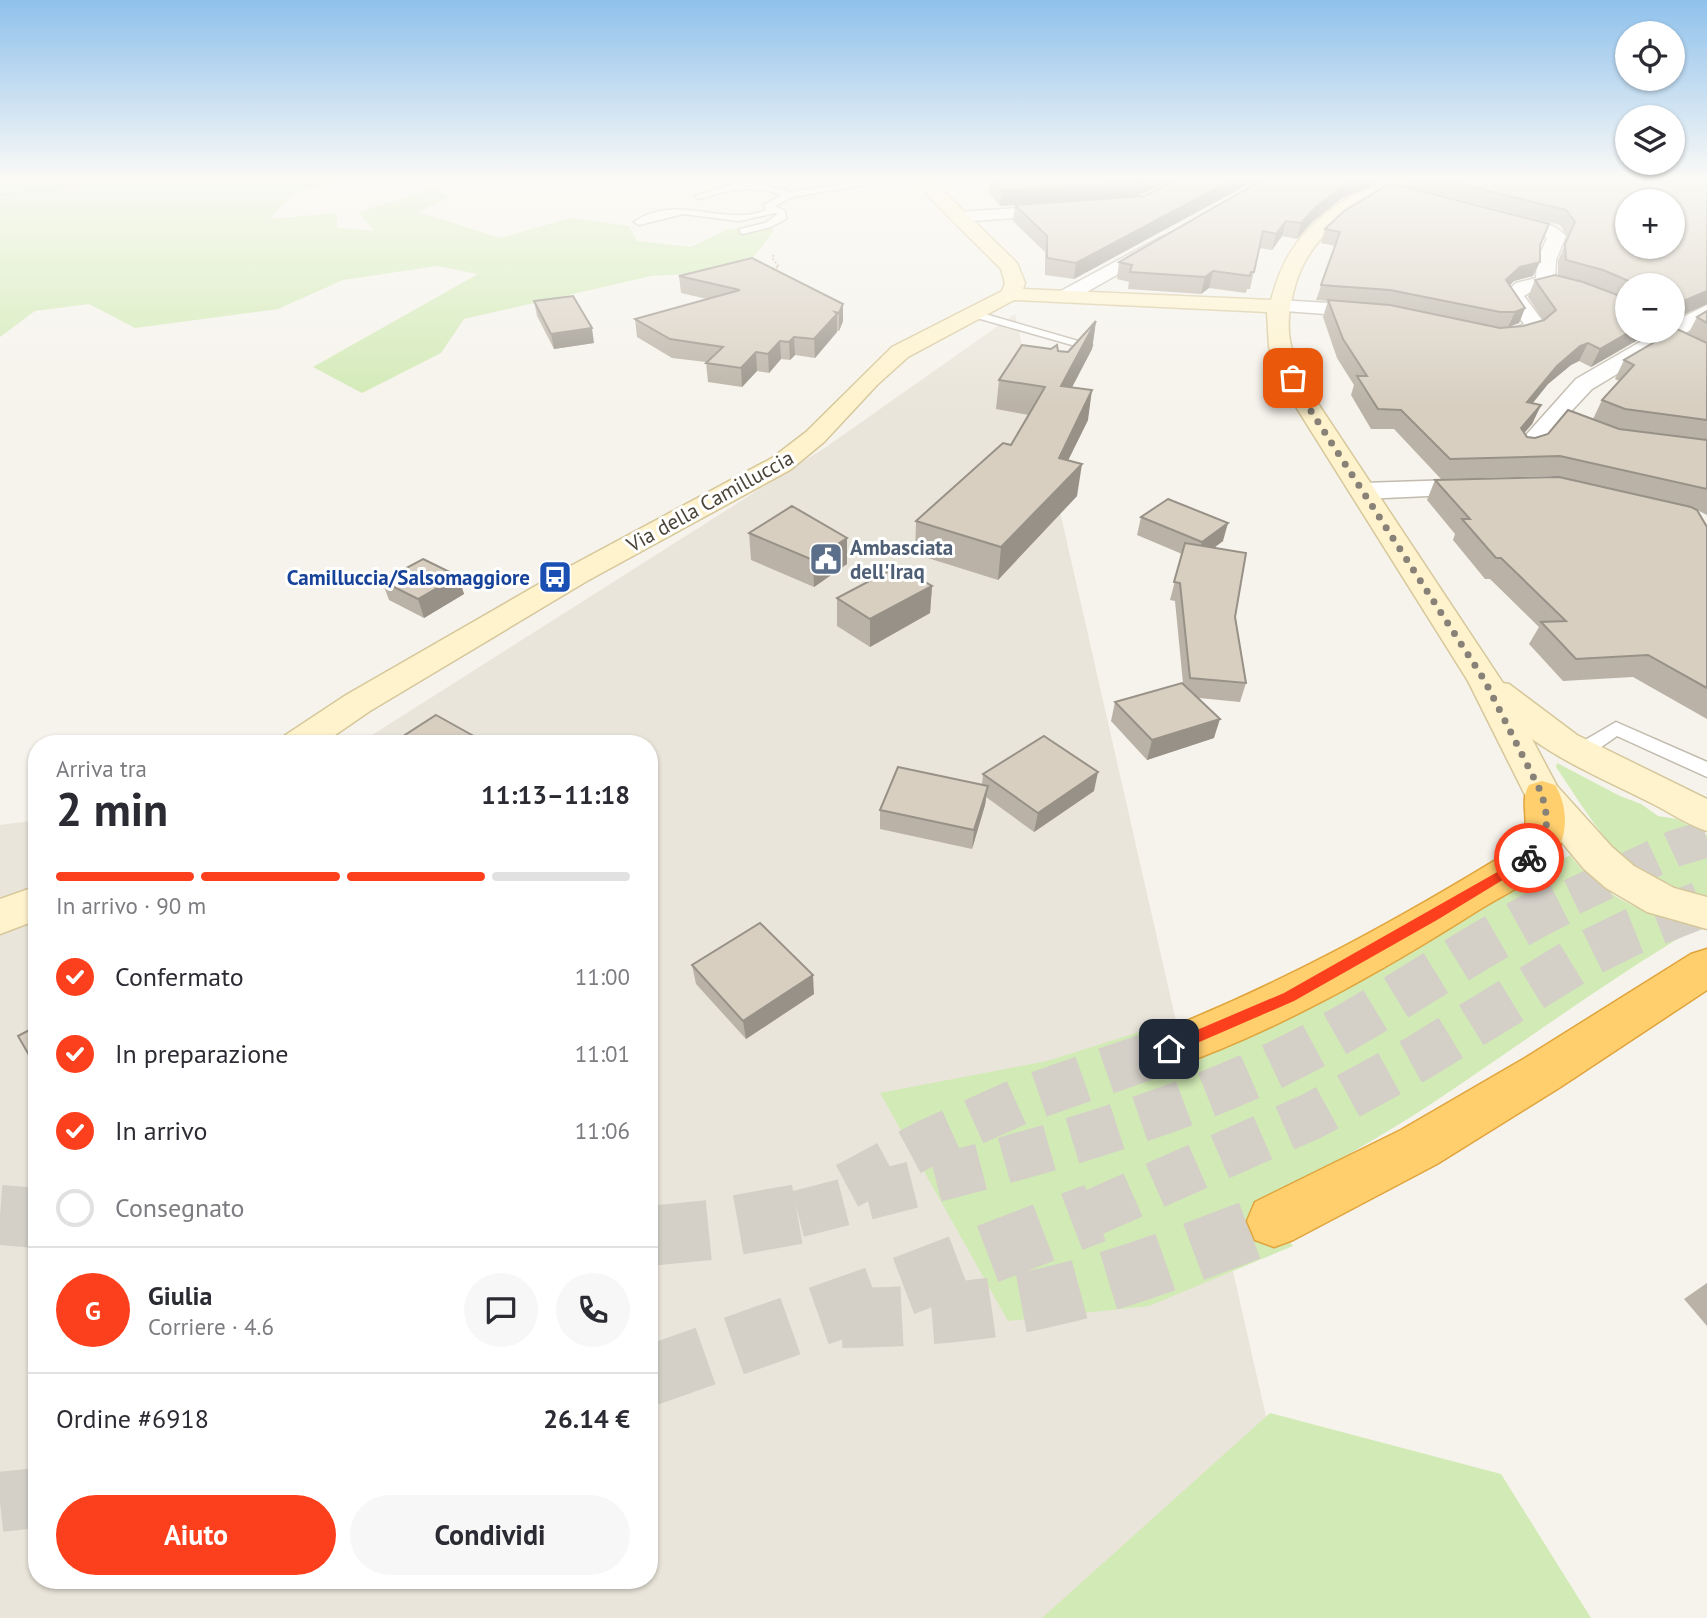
<!DOCTYPE html>
<html lang="it">
<meta charset="utf-8">
<style>
body{margin:0;font-family:"PT Sans",sans-serif;background:#f7f7f7;color:#2b2b33;height:100vh;display:flex;flex-direction:column;font-size:26px;white-space:nowrap}
*{box-sizing:border-box;margin:0}
p{font-size:23px;color:#7c7c81}
.icon{flex:none;width:38px;height:38px;fill:none;stroke:currentColor;stroke-width:2;stroke-linecap:round;stroke-linejoin:round}
.map{position:relative;flex:1;overflow:hidden}
.panel{position:absolute;left:28px;top:735px;width:630px;height:854px;display:flex;flex-direction:column;background:#fff;border-radius:28px;box-shadow:0 2px 5px #0004}
.panel>*{flex:none}
.tools{position:absolute;left:1615px;top:21px;display:grid;gap:14px}
.tools a{display:grid;place-items:center;width:70px;height:70px;border-radius:50%;background:#fff;box-shadow:0 2px 5px #0004;font-size:35px}
.pin{position:absolute;display:grid;place-items:center;width:60px;height:60px;color:#fff;margin:-30px;border-radius:14px;box-shadow:0 4px 10px #0006}
.courier{position:absolute;display:grid;place-items:center;width:70px;height:70px;margin:-35px;border:5px solid #fc3f1d;border-radius:50%;background:#fff;color:#222;box-shadow:0 2px 9px #0007}
.headline em{font-style:normal;font-weight:800}
.headline div{display:flex;flex-direction:column-reverse}
.headline{display:flex;align-items:center;justify-content:space-between;height:119px;padding:0 28px}
h1{font-size:46px;font-weight:800;line-height:52px}
.bar{display:grid;grid-template-columns:repeat(4,1fr);gap:10px 7px;align-content:center;height:84px;padding:0 28px}
.bar i{height:9px;border-radius:5px;background:#e1e1e2}
.bar .selected{background:#fc3f1d}
.bar p{grid-column:span 4}
.line{display:flex;align-items:center;gap:18px;padding:0 28px;border-top:2px solid #e1e1e2}
.line div{flex:1}
.round{display:grid;place-items:center;flex:none;width:74px;height:74px;border-radius:37px;background:#f7f7f7}
ol{padding:0 28px;list-style:none}
li{display:flex;align-items:center;gap:21px;height:77px}
li p{margin-inline-start:auto}
li .icon{padding:7px;border-radius:50%;background:#fc3f1d;color:#fff;stroke-width:4}
li:last-child{color:#7c7c81}
li i{width:38px;height:38px;border:4px solid #e1e1e2;border-radius:50%}
.button{display:flex;gap:14px;margin-top:auto;padding:14px 28px}
.button a{flex:1;height:80px;border-radius:42px;background:#fc3f1d;color:#fff;font-size:28px;font-weight:800;line-height:80px;text-align:center}
.button a+a{background:#f7f7f7;color:#2b2b33}
.map>svg:first-child{display:block}
.residential{fill:#eae5da}
.green{fill:#d2eab5}
.lines{fill:none;stroke-linecap:round;stroke-linejoin:round}
.highway-tunnel-far2{stroke:#d4d0c8;stroke-width:37;stroke-dasharray:37 18;stroke-linecap:butt}
.highway-tunnel-far1{stroke:#d4d0c8;stroke-width:47;stroke-dasharray:47 24;stroke-linecap:butt}
.highway-tunnel{stroke:#d4d0c8;stroke-width:60;stroke-dasharray:60 30;stroke-linecap:butt}
.lane-casing{stroke:#c2bbae;stroke-width:3}
.street-casing{stroke:#c2bbae;stroke-width:3}
.secondary-casing{stroke:#d6c79b;stroke-width:3}
.highway-casing{stroke:#e0a43c;stroke-width:3}
.path{stroke:#c4b79f;stroke-width:2;stroke-dasharray:2 2;stroke-linecap:butt}
.lane{fill:#fff;fill-rule:evenodd}
.street{fill:#fff;fill-rule:evenodd}
.secondary{fill:#fff3cd;fill-rule:evenodd}
.highway{fill:#ffcf6e;fill-rule:evenodd}
.wall{fill:#bab2a6}
.shaded-wall{fill:#979187}
.building{fill:#d8cfc1;stroke:#979187;stroke-width:2;fill-rule:evenodd}
.route{fill:#fc3f1d}
.done{stroke:#878178;stroke-width:7;stroke-dasharray:0 12.6}
.labels{text-anchor:middle;dominant-baseline:central;stroke-width:6;stroke-linejoin:round;paint-order:stroke}
.far-street-label{font-size:21px;fill:#4b4439;stroke:#fff}
.far-service-label{font-size:21px;font-weight:bold;fill:#4e5e75;stroke:#fff;text-anchor:start}
.far-transit-label{font-size:21px;font-weight:bold;fill:#164399;stroke:#fff;text-anchor:end}
</style>
<div class="map">
<svg width="1707" height="1618" viewBox="0 0 1707 1618">
<rect width="100%" height="100%" fill="#f6f3ec"/>
<polygon class="residential" points="1015,314 1273,1447 1078,1618 0,1618 0,825 37,820 37,1580 649,1580 649,744 358,744 826,447"/>
<g class="green">
<path d="M0,180h349c-38,7 -53,7 -79,39l67,-6v15l37,3 -15,-19 72,-23 20,7 -32,16 81,26 70,-20 59,8 8,15 54,6 35,-17 48,-8 -2,12 -30,37 -91,5 -187,43 -23,34 -79,40 -49,-26 165,-93 -41,-8 -94,14 -65,29 -143,19 -46,-24 -54,7 -35,26z"/>
<path d="M1557,763l63,33 21,8 17,12 19,3 30,16v61c-86,-17 -106,-63 -151,-129z"/>
<path d="M1570,855c31,42 74,56 121,76 -91,54 -175,117 -263,175 -54,35 -110,66 -168,96l33,44 -144,60 -141,15 -128,-228 167,-32 108,-34 26,39 71,-32 276,-153z"/>
<polygon points="1270,1413 1501,1474 1591,1618 1042,1618"/>
</g>
<g class="lines">
<polyline class="highway-tunnel-far2" points="1572,897 1676,848 1707,839"/>
<g class="highway-tunnel-far1">
<polyline points="847,1186 927,1143 1020,1101 1169,1049"/>
<path d="M798,1214c158,-41 319,-77 469,-145 107,-50 202,-124 308,-174"/>
<polyline points="1090,1214 1312,1116 1418,1058 1589,953 1632,932 1707,902"/>
</g>
<g class="highway-tunnel">
<polyline points="0,1215 37,1218"/>
<polyline points="649,1236 709,1230 804,1213"/>
<path d="M842,1318c73,-1 147,-6 219,-24 73,-18 143,-46 213,-73"/>
<polyline points="649,1376 901,1287 1095,1213"/>
<polyline points="0,1502 37,1498"/>
</g>
<defs>
<g id="lane">
<path d="M875,180h18l-101,17 -17,9 10,5 1,8 -15,8 -28,7 -3,-1v-4l25,-6 13,-9 -3,-1 -36,8 -56,-7 -44,11 -5,-3c43,-30 91,6 132,-12l-2,-5 18,-10c-29,-10 -54,-5 -83,4l-4,-3 39,-12h22l35,8z"/>
<polygon points="970,312 978,312 1092,345 1080,361 1072,361 1070,358 1079,347 970,316"/>
<polygon points="1616,722 1707,762 1707,777 1617,736 1587,757 1573,757 1570,752 1573,747"/>
</g>
<g id="street">
<polygon points="1064,205 1070,206 1072,210 1070,214 958,222 949,217 958,212"/>
<path d="M1498,212c21,5 53,7 68,24l-10,24 -1,19 39,10 34,15v14c-29,-7 -76,-43 -104,-22l21,28c-10,20 -45,20 -65,16l-3,-5 3,-5 35,-2 9,-4 -21,-29 13,-12 20,-5 1,-18 10,-22 -7,-5 -48,-12 -3,-4z"/>
<polygon points="1163,236 1169,237 1172,241 1169,245 1071,301 1057,301 1054,297 1057,293"/>
<polygon points="1279,300 1378,306 1385,308 1388,312 1385,316 1378,318 1272,310 1269,306 1272,302"/>
<polygon points="1707,305 1707,320 1592,389 1563,420 1536,454 1527,457 1518,454 1514,449 1518,444 1576,379 1659,331 1673,331 1673,322"/>
<polygon points="1484,479 1493,481 1497,487 1493,493 1363,499 1353,497 1349,491 1353,485 1363,483"/>
</g>
<g id="secondary">
<path d="M916,180h16l85,83 8,20 -2,6 248,11c5,-18 11,-35 21,-50 23,-36 74,-70 117,-70l-2,3c-50,24 -96,47 -112,103 -14,49 -4,69 20,113l188,284 6,1 68,51 130,64v32c-19,-6 -36,-18 -54,-27 -41,-21 -83,-38 -121,-65l25,47 55,61 22,19 40,22 33,9v32l-60,-17 -41,-24 -22,-19 -55,-66 -61,-122 -177,-282 -22,-52 -2,-35 -253,-12 -106,57 -31,28 -53,57 -34,28 -203,111 -217,130 -48,33h-43l5,-8 62,-41 219,-126 207,-111 34,-26 86,-85 110,-56 3,-8 -4,-14 -66,-66z"/>
<polygon points="37,886 37,920 0,934 0,899"/>
</g>
<g id="highway">
<path d="M1542,781l13,4c15,24 13,57 -6,79 -13,15 -49,33 -67,44 -99,63 -203,122 -313,161l-17,-6 -7,-14 7,-14c130,-51 250,-117 368,-190 13,-20 -2,-42 9,-60z"/>
<polygon points="1707,949 1707,990 1559,1088 1437,1164 1293,1240 1274,1247 1255,1240 1247,1221 1255,1202 1401,1130 1525,1058 1691,954"/>
</g>
</defs>
<use href="#lane" class="lane-casing"/>
<use href="#street" class="street-casing"/>
<use href="#secondary" class="secondary-casing"/>
<use href="#highway" class="highway-casing"/>
<g class="path">
<polyline points="0,195 141,180"/>
<polyline points="768,269 779,267 772,258 774,255"/>
</g>
<use href="#lane" class="lane"/>
<use href="#street" class="street"/>
<use href="#secondary" class="secondary"/>
<use href="#highway" class="highway"/>
</g>
<g class="wall">
<polygon points="987,180 1173,180 1137,196 1000,206 989,192 990,182"/>
<polygon points="1178,180 1256,180 1074,279 1045,275 1045,252 1013,221 1015,205 1144,196"/>
<polygon points="1262,180 1389,180 1376,183 1341,199 1312,222 1297,239 1282,236 1272,250 1259,248 1250,289 1247,289 1246,293 1209,288 1201,294 1128,289 1129,282 1117,279 1119,262"/>
<polygon points="1409,180 1707,180 1707,304 1676,318 1673,323 1673,285 1628,285 1628,331 1649,331 1648,334 1591,367 1579,361 1571,365 1548,384 1533,403 1541,405 1532,424 1524,433 1527,437 1535,438 1593,419 1602,400 1619,381 1615,379 1624,360 1688,334 1697,317 1707,311 1707,515 1697,510 1707,527 1707,719 1633,677 1563,681 1529,644 1539,627 1490,579 1485,579 1453,540 1455,534 1427,500 1435,480 1554,477 1550,476 1441,479 1394,429 1371,429 1351,395 1354,385 1337,358 1323,317 1328,301 1316,300 1335,246 1321,243 1325,229 1540,245 1533,276 1514,281 1510,285 1525,308 1519,323 1509,327 1523,326 1543,320 1528,297 1535,280 1558,276 1558,261 1568,238 1560,225 1406,186"/>
<polygon points="679,276 843,304 843,321 839,331 837,331 837,332 815,358 795,355 790,360 781,359 769,373 757,371 742,387 708,382 706,362 672,358 637,337 635,319 707,299 681,293"/>
<polygon points="534,301 594,343 554,349 537,316"/>
<polygon points="1096,321 1092,349 1072,387 1088,420 1068,460 1077,496 998,580 915,554 916,521 1011,445 1029,415 996,409 999,380 1058,351 1068,352"/>
<polygon points="1141,517 1223,541 1214,548 1235,617 1246,683 1240,702 1199,698 1214,738 1147,760 1111,721 1115,702 1183,683 1175,601 1170,600 1182,554 1137,535"/>
<polygon points="749,533 847,538 847,564 814,587 751,560"/>
<polygon points="458,576 464,594 424,618 389,600 382,581"/>
<polygon points="932,586 930,613 870,647 837,626 837,598"/>
<polygon points="983,774 1094,791 1034,832 986,797 985,805 972,849 880,829 880,810 982,785"/>
<polygon points="692,965 814,994 746,1039 696,984"/>
<polygon points="1707,1283 1707,1326 1684,1299"/>
</g>
<g class="shaded-wall">
<polygon points="1144,180 1173,180 1137,196 1000,206 1002,191"/>
<polygon points="1232,180 1256,180 1074,279 1076,263"/>
<polygon points="1356,180 1389,180 1376,183 1341,199 1312,222 1297,239 1301,223 1317,206 1346,184"/>
<polygon points="1286,221 1282,236 1272,250 1276,234"/>
<polygon points="1540,262 1533,276 1514,281 1500,295 1506,280 1520,267"/>
<polygon points="1213,271 1209,288 1201,294 1205,277"/>
<polygon points="1707,291 1707,304 1676,318 1680,311 1681,302"/>
<polygon points="843,304 843,321 839,331 839,313"/>
<polygon points="1525,308 1519,323 1508,327 1515,312"/>
<polygon points="837,314 837,332 815,358 814,339"/>
<polygon points="1096,321 1092,349 1057,416 1061,386"/>
<polygon points="592,328 594,343 554,349 551,334"/>
<polygon points="1631,331 1649,331 1648,334 1591,367 1600,349"/>
<polygon points="794,337 795,355 790,360 789,342"/>
<polygon points="780,341 781,359 769,373 768,354"/>
<polygon points="1588,343 1579,361 1571,365 1548,384 1518,421 1527,402 1557,366 1580,346"/>
<polygon points="756,352 757,371 742,387 741,368"/>
<polygon points="1092,390 1088,420 1054,489 1059,458"/>
<polygon points="1541,405 1532,424 1512,447 1521,428"/>
<polygon points="1082,464 1077,496 998,580 1001,547"/>
<polygon points="1228,523 1223,541 1197,560 1202,542"/>
<polygon points="847,538 847,564 814,587 813,560"/>
<polygon points="458,576 464,594 424,618 418,599"/>
<polygon points="932,586 930,613 870,647 870,619"/>
<polygon points="1220,719 1214,738 1147,760 1152,740"/>
<polygon points="1098,772 1094,791 1034,832 1038,813"/>
<polygon points="988,786 985,805 972,849 974,830"/>
<polygon points="813,975 814,994 746,1039 743,1021"/>
</g>
<g class="building">
<polygon points="992,180 1144,180 1140,182 1002,191"/>
<polygon points="1178,180 1232,180 1076,263 1047,258 1047,236 1015,205 1144,196"/>
<polygon points="1262,180 1356,180 1346,184 1317,206 1301,223 1286,221 1276,234 1263,231 1254,272 1251,272 1250,276 1213,271 1205,277 1130,272 1132,265 1119,262"/>
<path d="M1443,180h264v111l-26,11 -1,9h-7v-26h-35l-35,-15 -37,-10 -1,-16 10,-22 -9,-12zM1628,201h45v46h-45z"/>
<polygon points="1390,183 1549,224 1540,245 1540,262 1520,267 1506,280 1525,308 1515,312 1500,312 1390,290 1321,285 1340,232 1325,229 1344,211"/>
<polygon points="752,258 843,304 839,313 835,312 837,314 814,339 794,337 789,342 780,341 768,354 756,352 741,368 706,363 723,347 670,339 635,319 740,290 679,276"/>
<polygon points="1555,275 1583,282 1628,299 1628,331 1631,331 1600,349 1588,343 1580,346 1557,366 1527,402 1541,405 1521,428 1527,437 1535,438 1548,434 1568,410 1619,429 1707,440 1707,489 1560,456 1450,459 1401,410 1378,409 1357,376 1367,376 1343,339 1328,300 1390,305 1500,328 1523,326 1544,320 1556,310 1535,280"/>
<polygon points="573,296 592,328 551,334 534,301"/>
<polygon points="1707,311 1707,323 1697,317"/>
<polygon points="1096,321 1061,386 1092,390 1059,458 1082,464 1001,547 916,521 1003,443 1011,445 1045,387 999,380 1022,345 1051,349 1057,345 1058,351 1068,352"/>
<polygon points="1677,329 1707,343 1707,420 1625,409 1602,400 1634,365 1624,360"/>
<polygon points="1559,477 1691,507 1697,510 1707,527 1707,688 1648,655 1576,659 1541,622 1566,621 1501,558 1496,558 1462,519 1470,519 1435,480"/>
<polygon points="1168,499 1228,523 1202,542 1141,517"/>
<polygon points="792,506 847,538 813,560 749,533"/>
<polygon points="1185,543 1246,553 1235,617 1246,683 1190,678 1180,583 1174,582"/>
<polygon points="423,559 458,576 418,599 382,581"/>
<polygon points="898,566 932,586 870,619 837,598"/>
<polygon points="1182,683 1220,719 1152,740 1115,702"/>
<polygon points="436,715 488,744 391,744"/>
<polygon points="1044,736 1098,772 1038,813 983,774"/>
<polygon points="898,767 988,786 974,830 880,810"/>
<polygon points="760,923 813,975 743,1021 692,965"/>
<polygon points="37,1026 37,1069 18,1036"/>
</g>
<linearGradient id="sky" x2="0" y2="1"><stop stop-color="#8fc1ec"/><stop offset="0.44" stop-color="#fbfaf6"/><stop offset="1" stop-color="#fbfaf6" stop-opacity="0"/></linearGradient>
<rect width="1707" height="406" fill="url(#sky)"/>
<polygon class="route" points="1529,854 1534,855 1534,861 1437,920 1294,1001 1174,1053 1164,1053 1164,1044 1284,993"/>
<g class="lines">
<polyline class="done" points="1293,378 1309,408 1485,681 1542,794 1547,818 1545,838 1529,858"/>
</g>
<defs>
<symbol id="civic-square" viewBox="-11 -11 22 22"><rect x="-9" y="-9" width="18" height="18" rx="4" fill="#5c6f8a" stroke="#fff"/><path d="M-.6-6.5H3V-4.5H.6V-3L4-1V1h2V6H-6V1h2V-1L-.6-3ZM-1.2 2.5V6h2.4V2.5Z" fill="#fff"/></symbol>
<symbol id="bus-square" viewBox="-11 -11 22 22"><rect x="-9" y="-9" width="18" height="18" rx="4" fill="#1a4fb4" stroke="#fff"/><path d="M-5-6H5V4H4V6H2V4H-2V6H-4V4H-5ZM-3.5-4V0h7V-4ZM-3.5 1.2v1.5H-2V1.2ZM2 1.2v1.5H3.5V1.2Z" fill="#fff"/></symbol>
</defs>
<g fill-rule="evenodd">
<use href="#civic-square" x="807" y="540" width="38" height="38"/>
<use href="#bus-square" x="536" y="558" width="38" height="38"/>
</g>
<g class="labels">
<g class="far-street-label">
<text transform="translate(710 501) rotate(-29)">Via della Camilluccia</text>
</g>
<g class="far-service-label">
<text x="850" y="547">Ambasciata<tspan x="850" dy="24">dell'Iraq</tspan></text>
</g>
<g class="far-transit-label">
<text x="530" y="577">Camilluccia/Salsomaggiore</text>
</g>
</g>
</svg>
<div class="tools">
<a><svg class="icon" aria-label="locate" viewBox="0 0 24 24"><circle cx="12" cy="12" r="6"/><path d="M12 2v4M12 18v4M2 12h4M18 12h4"/></svg></a>
<a><svg class="icon" aria-label="layers" viewBox="0 0 24 24"><path d="M12 4l9 5-9 5-9-5zM3 14l9 5 9-5"/></svg></a>
<a>+</a>
<a>−</a>
</div>
<div class="pin" style="left:1293px;top:378px;background:#ea580c"><svg class="icon" aria-label="bag" viewBox="0 0 24 24"><path d="M5 8h14l-1 12H6zM9 8a3 3 0 0 1 6 0"/></svg></div>
<div class="pin" style="left:1169px;top:1049px;background:#1f2937"><svg class="icon" aria-label="home" viewBox="0 0 24 24"><path d="M3 11l9-7 9 7M6 9v11h12V9"/></svg></div>
<div class="courier" style="left:1529px;top:858px"><svg class="icon" aria-label="bike" viewBox="0 0 24 24"><circle cx="6" cy="16" r="4"/><circle cx="18" cy="16" r="4"/><path d="M6 16l4-8h5l3 8M10 8l3 8H6M13 5h3"/></svg></div>
<section class="panel">
<div class="headline"><div><h1>2 min</h1><p>Arriva tra</p></div><em>11:13–11:18</em></div>
<div class="bar"><i class="selected"></i><i class="selected"></i><i class="selected"></i><i></i><p>In arrivo · 90 m</p></div>
<ol>
<li><svg class="icon" aria-label="check" viewBox="0 0 24 24"><path d="M5 12l5 5 9-10"/></svg>Confermato<p>11:00</p></li>
<li><svg class="icon" aria-label="check" viewBox="0 0 24 24"><path d="M5 12l5 5 9-10"/></svg>In preparazione<p>11:01</p></li>
<li><svg class="icon" aria-label="check" viewBox="0 0 24 24"><path d="M5 12l5 5 9-10"/></svg>In arrivo<p>11:06</p></li>
<li><i></i>Consegnato</li>
</ol>
<div class="line" style="height:126px"><b class="round" style="background:#fc3f1d;color:#fff">G</b><div><b>Giulia</b><p>Corriere · 4.6</p></div><a class="round"><svg class="icon" aria-label="chat" viewBox="0 0 24 24"><path d="M4 5h16v11H9l-5 4z"/></svg></a><a class="round"><svg class="icon" aria-label="phone" viewBox="0 0 24 24"><path d="M5 4h4l2 5-3 2q2 4 5 5l2-3 5 2v4C11 20 4 13 5 4z"/></svg></a></div>
<div class="line" style="height:91px"><div>Ordine #6918</div><b>26.14 €</b></div>
<div class="button"><a>Aiuto</a><a>Condividi</a></div>
</section>
</div>
